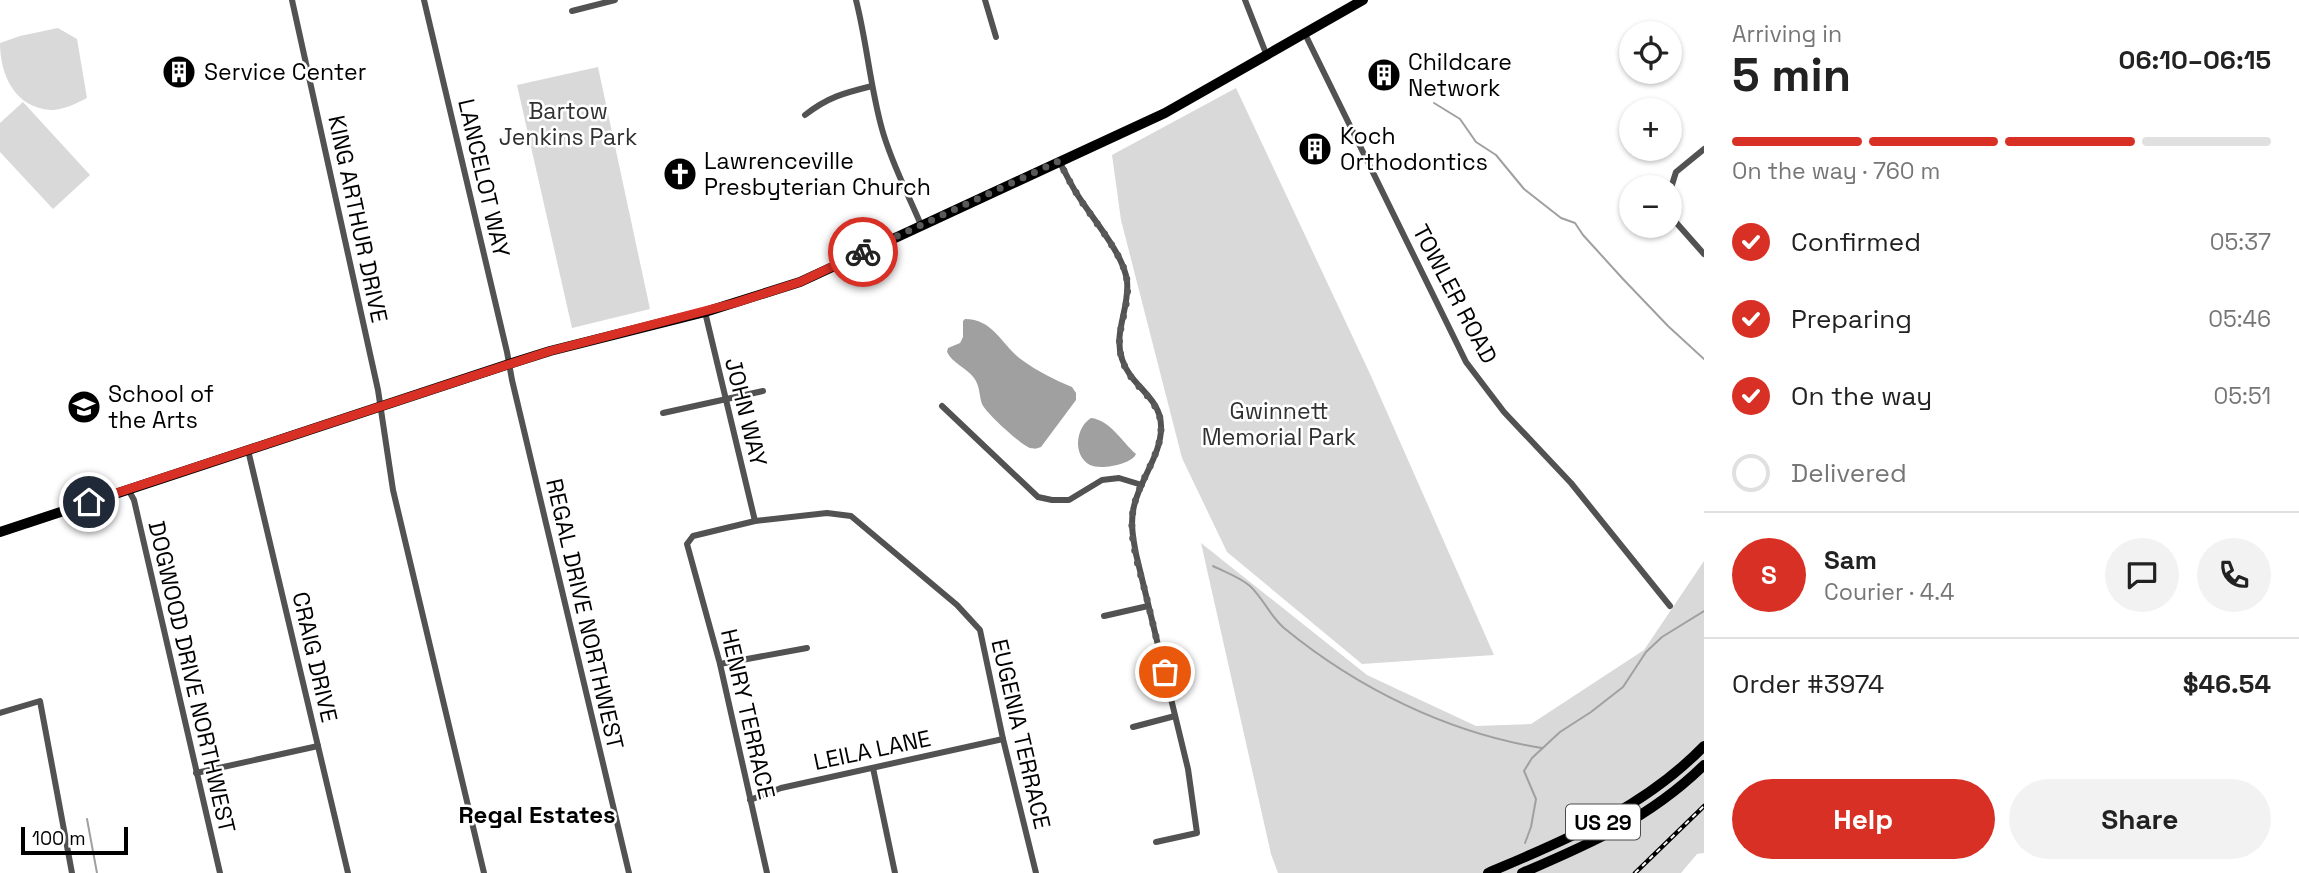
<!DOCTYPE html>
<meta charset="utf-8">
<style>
body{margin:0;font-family:"Space Grotesk",sans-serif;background:#f2f2f2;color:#222;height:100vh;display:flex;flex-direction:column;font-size:26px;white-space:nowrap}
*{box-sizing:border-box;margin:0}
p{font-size:23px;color:#767676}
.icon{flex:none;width:38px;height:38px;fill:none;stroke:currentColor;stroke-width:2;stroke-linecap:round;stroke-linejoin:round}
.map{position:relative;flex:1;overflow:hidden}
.drawer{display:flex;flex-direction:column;background:#fff;width:595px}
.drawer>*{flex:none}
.tools{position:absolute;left:1619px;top:21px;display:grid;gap:14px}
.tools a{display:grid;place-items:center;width:63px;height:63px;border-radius:50%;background:#fff;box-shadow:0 2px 5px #0004;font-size:35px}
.scale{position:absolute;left:21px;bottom:18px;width:107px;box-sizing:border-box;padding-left:7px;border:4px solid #000;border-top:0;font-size:19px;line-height:24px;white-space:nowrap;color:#000;-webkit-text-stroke:5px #fff;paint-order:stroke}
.pin{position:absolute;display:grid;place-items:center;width:60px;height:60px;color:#fff;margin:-30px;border:4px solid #fff;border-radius:50%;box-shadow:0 2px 7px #0007}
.courier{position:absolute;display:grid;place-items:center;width:70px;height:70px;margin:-35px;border:5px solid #d93025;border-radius:50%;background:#fff;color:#222;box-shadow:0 2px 9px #0007}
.headline em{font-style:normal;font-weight:800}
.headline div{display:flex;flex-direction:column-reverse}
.headline{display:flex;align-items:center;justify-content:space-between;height:119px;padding:0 28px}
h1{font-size:46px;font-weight:800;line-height:52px}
.bar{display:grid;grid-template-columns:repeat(4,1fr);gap:10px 7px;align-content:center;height:84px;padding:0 28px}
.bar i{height:9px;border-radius:5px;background:#e0e0e0}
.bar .active{background:#d93025}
.bar p{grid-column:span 4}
.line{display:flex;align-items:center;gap:18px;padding:0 28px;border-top:2px solid #e0e0e0}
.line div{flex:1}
.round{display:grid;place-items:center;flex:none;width:74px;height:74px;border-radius:37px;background:#f2f2f2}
ol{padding:0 28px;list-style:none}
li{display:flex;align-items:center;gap:21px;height:77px}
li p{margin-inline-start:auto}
li .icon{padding:7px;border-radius:50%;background:#d93025;color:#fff;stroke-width:4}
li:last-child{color:#767676}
li i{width:38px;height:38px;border:4px solid #e0e0e0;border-radius:50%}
.action{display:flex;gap:14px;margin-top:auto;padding:14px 28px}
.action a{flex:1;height:80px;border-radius:42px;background:#d93025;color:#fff;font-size:28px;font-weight:800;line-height:80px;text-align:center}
.action a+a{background:#f2f2f2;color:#222}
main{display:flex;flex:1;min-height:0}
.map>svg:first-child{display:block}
.green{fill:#d9d9d9}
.water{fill:#a0a0a0}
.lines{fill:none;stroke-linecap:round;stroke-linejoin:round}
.stream{stroke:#a0a0a0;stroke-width:2}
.street{stroke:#525252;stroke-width:6}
.primary{stroke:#000;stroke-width:10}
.rail-casing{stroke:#000;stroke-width:4.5}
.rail{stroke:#fff;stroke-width:2;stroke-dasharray:5;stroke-linecap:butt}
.done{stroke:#595959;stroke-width:7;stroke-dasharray:0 12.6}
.route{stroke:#d93025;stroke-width:9}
.labels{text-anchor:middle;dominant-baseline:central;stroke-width:5;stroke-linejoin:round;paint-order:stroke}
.shield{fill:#fff;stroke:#4c4c4c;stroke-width:2}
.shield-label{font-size:21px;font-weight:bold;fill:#000}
.poi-label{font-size:23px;fill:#000;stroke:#fff;text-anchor:start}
.park-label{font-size:23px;fill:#303030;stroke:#fff}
.street-label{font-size:23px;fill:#000;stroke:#fff}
.neighbourhood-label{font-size:24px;font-weight:bold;fill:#000;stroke:#fff}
</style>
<main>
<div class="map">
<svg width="1704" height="873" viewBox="0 0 1704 873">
<rect width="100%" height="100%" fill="#fff"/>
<g class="green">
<path d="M58,28l19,11 10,59c-10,5 -23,12 -36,12 -36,-2 -51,-35 -51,-67l20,-7z"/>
<polygon points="598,67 650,309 572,328 517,85"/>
<polygon points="1236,88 1371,376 1494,655 1362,664 1227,552 1182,458 1121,220 1112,155"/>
<polygon points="23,102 90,175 53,209 0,152 0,123"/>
<polygon points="1201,543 1367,675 1476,726 1531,724 1644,650 1704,561 1704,853 1697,854 1681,873 1278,873 1271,854"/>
</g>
<g class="water">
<path d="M965,319c29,0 37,27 57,41 15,11 33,20 50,27l4,6v7l-35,47c-6,2 -5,2 -11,1 -9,-3 -44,-35 -48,-44 -3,-9 -2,-18 -8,-26 -7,-10 -21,-14 -27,-26l1,-4 12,-5 3,-6v-16z"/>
<path d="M1091,418c19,2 31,24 45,36 -5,11 -36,16 -46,11 -18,-10 -14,-38 1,-47z"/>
</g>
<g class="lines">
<g class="stream">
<polyline points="1434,103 1460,119 1476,142 1496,155 1524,189 1561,218 1575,223 1583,235 1623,279 1668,326 1704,359"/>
<path d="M1213,566c12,6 27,11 37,20 13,12 20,30 34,42 73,60 164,105 258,120"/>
<polyline points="87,819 97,873"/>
<polyline points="1525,843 1531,827 1536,799 1524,771 1532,758 1560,732 1591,712 1623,687 1646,652 1662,637 1704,611"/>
</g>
<g class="street">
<polyline points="292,0 378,390 393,490 484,873"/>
<polyline points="424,0 507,352 512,380 629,873"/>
<path d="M856,0c11,43 14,86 26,129 9,33 26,65 39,96"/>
<polyline points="985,0 996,37"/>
<polyline points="1245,0 1267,56"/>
<polyline points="572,11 615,0"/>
<polyline points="1305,34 1466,362 1504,412 1571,483 1670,606"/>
<path d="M805,115c23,-18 39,-22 67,-29"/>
<path d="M1059,161c6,11 11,22 18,33 14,23 47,60 50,87 3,27 -14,51 -5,78 8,27 39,38 39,67 1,28 -21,53 -27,80 -4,16 -1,32 2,48l52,215 9,64 -41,9"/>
<polyline points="1670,191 1676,172 1704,149"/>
<polyline points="1670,208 1673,219 1704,254"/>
<polyline points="705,312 755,521"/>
<polyline points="942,406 1038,497 1052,500 1069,500 1102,480 1119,478 1142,485"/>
<polyline points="663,413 763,391"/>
<polyline points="248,450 348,873"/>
<polyline points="128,489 134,500 220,873"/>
<polyline points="1104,616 1148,606"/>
<polyline points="720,664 807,648"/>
<polyline points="0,713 40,701 72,873"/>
<polyline points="1133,727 1175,716"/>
<polyline points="873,768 895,873"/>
<polyline points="196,773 318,746"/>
<polyline points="750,800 781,788 1003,739"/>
<polyline points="767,873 720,664 687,544 693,536 755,521 827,513 851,516 957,605 980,630 1003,739 1036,873"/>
</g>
<g class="primary">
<polyline points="0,532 509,364 550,351 705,312 800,282 1165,113 1363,0"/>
<path d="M1488,873c79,-34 155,-64 216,-127"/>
<path d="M1522,873c68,-29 128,-55 182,-108"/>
</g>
<defs>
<polyline id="rail" points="1635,873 1704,806"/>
</defs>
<use href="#rail" class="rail-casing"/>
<use href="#rail" class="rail"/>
</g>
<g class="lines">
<path class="done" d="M863,252l196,-91c6,11 11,22 18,33 14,24 47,60 50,87 4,27 -14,51 -5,78 8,28 38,38 39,67 1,27 -21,53 -27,80 -7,29 5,61 12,89 6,25 12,51 19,77"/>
<polyline class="route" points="89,502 550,351 735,303 800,282 863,252"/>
</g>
<defs>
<symbol id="building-disc" viewBox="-11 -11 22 22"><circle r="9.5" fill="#000" stroke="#fff"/><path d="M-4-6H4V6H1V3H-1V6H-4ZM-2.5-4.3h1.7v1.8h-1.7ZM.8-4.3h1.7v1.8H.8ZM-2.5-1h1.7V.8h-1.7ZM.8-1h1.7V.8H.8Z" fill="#fff"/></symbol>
<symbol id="church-disc" viewBox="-11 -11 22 22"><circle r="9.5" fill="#000" stroke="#fff"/><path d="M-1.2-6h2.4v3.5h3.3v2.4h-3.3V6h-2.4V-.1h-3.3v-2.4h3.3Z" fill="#fff"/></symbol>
<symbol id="school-disc" viewBox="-11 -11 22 22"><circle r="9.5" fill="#000" stroke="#fff"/><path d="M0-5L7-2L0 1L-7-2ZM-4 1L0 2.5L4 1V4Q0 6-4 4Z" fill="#fff"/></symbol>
</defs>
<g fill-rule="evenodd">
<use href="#building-disc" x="160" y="53" width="38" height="38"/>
<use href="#building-disc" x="1365" y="56" width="38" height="38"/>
<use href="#building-disc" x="1296" y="130" width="38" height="38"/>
<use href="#church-disc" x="661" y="155" width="38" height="38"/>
<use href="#school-disc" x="65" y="388" width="38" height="38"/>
</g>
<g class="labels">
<rect class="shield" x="1566" y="804.5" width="74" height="35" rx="5"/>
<g class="shield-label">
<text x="1603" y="822">US 29</text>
</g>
<g class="poi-label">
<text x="1408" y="62">Childcare<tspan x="1408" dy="26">Network</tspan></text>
<text x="204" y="72">Service Center</text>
<text x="1340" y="136">Koch<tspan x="1340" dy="26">Orthodontics</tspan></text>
<text x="704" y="161">Lawrenceville<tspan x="704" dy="26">Presbyterian Church</tspan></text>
<text x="108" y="394">School of<tspan x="108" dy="26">the Arts</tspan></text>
</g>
<g class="park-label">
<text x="568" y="111">Bartow<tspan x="568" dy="26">Jenkins Park</tspan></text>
<text x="1279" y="411">Gwinnett<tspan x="1279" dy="26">Memorial Park</tspan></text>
</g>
<g class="street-label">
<text transform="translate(484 178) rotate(77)">LANCELOT WAY</text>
<text transform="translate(358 219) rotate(78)">KING ARTHUR DRIVE</text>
<text transform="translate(1455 294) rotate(62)">TOWLER ROAD</text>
<text transform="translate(746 412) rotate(76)">JOHN WAY</text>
<text transform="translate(585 614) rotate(77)">REGAL DRIVE NORTHWEST</text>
<text transform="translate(315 657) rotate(77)">CRAIG DRIVE</text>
<text transform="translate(192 677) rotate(77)">DOGWOOD DRIVE NORTHWEST</text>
<text transform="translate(748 714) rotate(77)">HENRY TERRACE</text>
<text transform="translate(1021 734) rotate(77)">EUGENIA TERRACE</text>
<text transform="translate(872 750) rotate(-12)">LEILA LANE</text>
</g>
<g class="neighbourhood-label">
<text x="537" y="814">Regal Estates</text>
</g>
</g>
</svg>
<div class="tools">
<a><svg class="icon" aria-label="locate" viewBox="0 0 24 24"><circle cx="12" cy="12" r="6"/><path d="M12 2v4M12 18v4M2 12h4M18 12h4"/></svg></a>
<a>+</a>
<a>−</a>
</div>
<div class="scale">100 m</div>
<div class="pin" style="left:1165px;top:672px;background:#ea580c"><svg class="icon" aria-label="bag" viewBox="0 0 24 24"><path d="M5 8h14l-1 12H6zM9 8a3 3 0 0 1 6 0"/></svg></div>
<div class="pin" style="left:89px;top:502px;background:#1f2937"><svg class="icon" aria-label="home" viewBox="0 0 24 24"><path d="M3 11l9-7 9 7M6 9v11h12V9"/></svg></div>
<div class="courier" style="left:863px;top:252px"><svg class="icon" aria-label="bike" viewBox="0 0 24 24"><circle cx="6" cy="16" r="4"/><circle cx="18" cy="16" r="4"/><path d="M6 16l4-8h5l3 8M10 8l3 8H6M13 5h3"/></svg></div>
</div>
<section class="drawer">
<div class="headline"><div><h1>5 min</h1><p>Arriving in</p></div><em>06:10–06:15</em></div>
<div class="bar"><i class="active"></i><i class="active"></i><i class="active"></i><i></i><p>On the way · 760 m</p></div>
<ol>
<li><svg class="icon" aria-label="check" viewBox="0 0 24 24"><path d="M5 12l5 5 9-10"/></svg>Confirmed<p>05:37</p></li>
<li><svg class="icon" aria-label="check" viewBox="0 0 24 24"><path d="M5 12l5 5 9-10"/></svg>Preparing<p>05:46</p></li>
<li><svg class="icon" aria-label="check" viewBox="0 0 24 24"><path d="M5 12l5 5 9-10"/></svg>On the way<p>05:51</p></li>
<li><i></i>Delivered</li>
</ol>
<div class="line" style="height:126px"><b class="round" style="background:#d93025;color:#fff">S</b><div><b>Sam</b><p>Courier · 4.4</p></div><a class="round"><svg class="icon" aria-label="chat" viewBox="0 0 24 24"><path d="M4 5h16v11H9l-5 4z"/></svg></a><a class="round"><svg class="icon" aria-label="phone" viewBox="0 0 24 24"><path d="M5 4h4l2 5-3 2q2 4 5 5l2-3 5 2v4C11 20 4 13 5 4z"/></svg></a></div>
<div class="line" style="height:91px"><div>Order #3974</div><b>$46.54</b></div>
<div class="action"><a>Help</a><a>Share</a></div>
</section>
</main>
